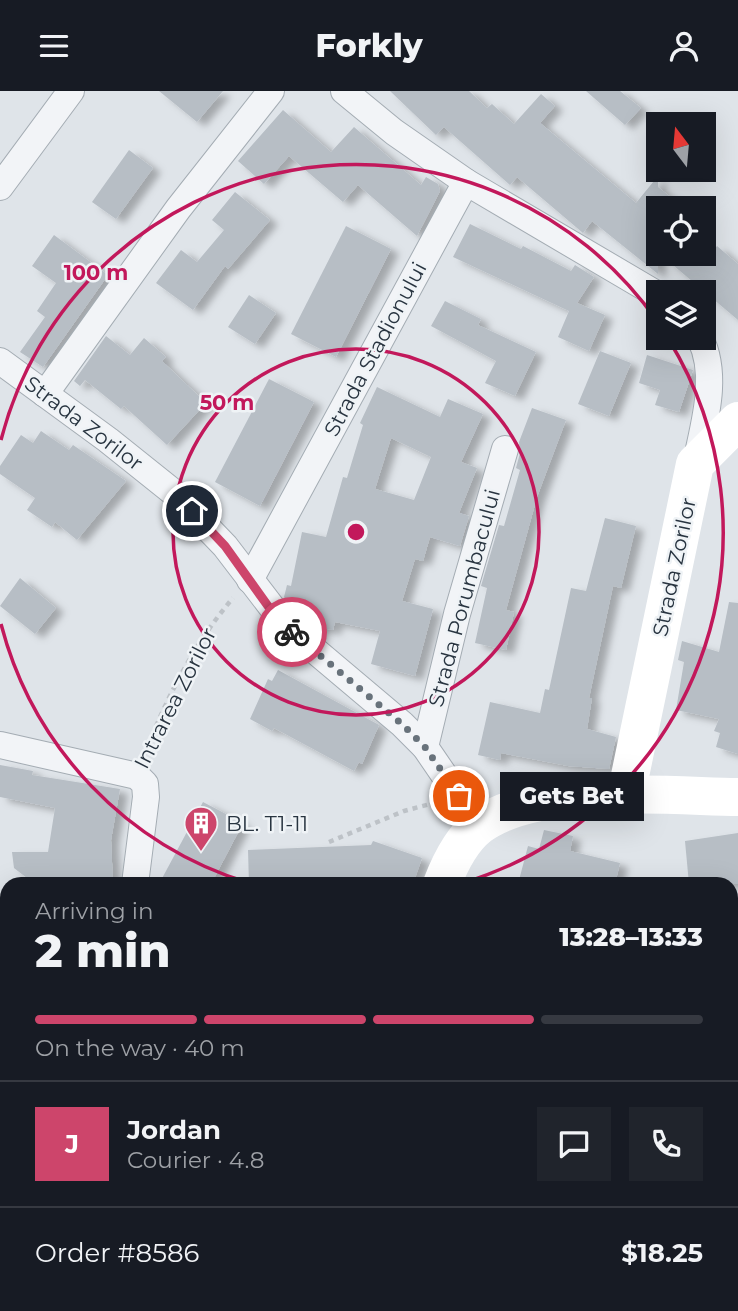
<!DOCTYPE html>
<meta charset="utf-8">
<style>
body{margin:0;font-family:Montserrat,sans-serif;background:#20242c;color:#f1f3f6;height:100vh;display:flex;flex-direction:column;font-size:26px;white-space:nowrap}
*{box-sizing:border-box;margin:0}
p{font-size:23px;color:#9ea1a6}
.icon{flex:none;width:38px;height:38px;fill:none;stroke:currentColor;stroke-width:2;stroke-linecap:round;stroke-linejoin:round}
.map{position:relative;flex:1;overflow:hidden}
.side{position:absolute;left:0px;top:786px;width:738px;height:436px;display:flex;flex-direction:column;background:#171b24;border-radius:21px 21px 0 0;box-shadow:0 7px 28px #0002}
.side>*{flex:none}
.needle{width:46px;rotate:344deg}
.buttons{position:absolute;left:646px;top:21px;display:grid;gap:14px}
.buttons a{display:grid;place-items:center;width:70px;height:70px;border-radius:0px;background:#171b24;box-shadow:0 7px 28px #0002;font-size:35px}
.pin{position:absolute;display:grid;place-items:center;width:60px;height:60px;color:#fff;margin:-30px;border:4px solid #fff;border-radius:50%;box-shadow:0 2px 7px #0007}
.courier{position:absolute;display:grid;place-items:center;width:70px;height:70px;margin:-35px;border:5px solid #cd456b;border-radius:50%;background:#fff;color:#222;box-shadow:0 2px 9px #0007}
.bubble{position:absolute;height:49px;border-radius:0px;background:#171b24;box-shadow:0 7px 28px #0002;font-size:23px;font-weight:800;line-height:49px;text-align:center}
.overview em{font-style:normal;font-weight:800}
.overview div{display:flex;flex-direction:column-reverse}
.overview{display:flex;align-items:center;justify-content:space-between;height:119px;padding:0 35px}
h1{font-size:46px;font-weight:800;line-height:52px}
.bar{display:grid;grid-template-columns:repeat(4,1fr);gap:10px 7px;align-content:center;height:84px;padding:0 35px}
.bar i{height:9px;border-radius:5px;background:#363941}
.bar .current{background:#cd456b}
.bar p{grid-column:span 4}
.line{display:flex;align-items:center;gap:18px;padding:0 35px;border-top:2px solid #363941}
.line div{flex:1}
.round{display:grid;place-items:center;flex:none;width:74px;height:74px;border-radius:0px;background:#20242c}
header{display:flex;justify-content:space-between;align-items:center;height:91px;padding:0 35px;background:#171b24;font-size:32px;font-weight:800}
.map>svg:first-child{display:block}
.built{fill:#ced4db}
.building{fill:#b7bec5;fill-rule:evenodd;filter:url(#shadow)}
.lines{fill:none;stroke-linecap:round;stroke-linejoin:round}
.street-casing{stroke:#a4acb3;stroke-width:28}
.path{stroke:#bdc2c7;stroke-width:4.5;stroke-dasharray:5 5;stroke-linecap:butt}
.street{stroke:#f2f4f7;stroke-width:26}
.secondary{stroke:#fff;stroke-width:38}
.done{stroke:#68727b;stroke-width:7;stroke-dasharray:0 12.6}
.route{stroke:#cd456b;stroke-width:9}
.ring{fill:none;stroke:#c2185b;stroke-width:3.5}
.labels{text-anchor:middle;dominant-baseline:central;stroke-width:5;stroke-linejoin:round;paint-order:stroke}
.street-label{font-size:21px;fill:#283440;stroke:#eff3f6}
.poi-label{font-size:21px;fill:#283440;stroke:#eff3f6;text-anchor:start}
.centre{fill:#c2185b;stroke:#eff3f6;stroke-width:3.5}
.ring-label{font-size:21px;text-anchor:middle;font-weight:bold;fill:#c2185b;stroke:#eff3f6;stroke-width:5;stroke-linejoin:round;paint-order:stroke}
</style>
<header><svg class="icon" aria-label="menu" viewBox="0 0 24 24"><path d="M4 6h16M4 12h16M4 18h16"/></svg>Forkly<svg class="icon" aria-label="person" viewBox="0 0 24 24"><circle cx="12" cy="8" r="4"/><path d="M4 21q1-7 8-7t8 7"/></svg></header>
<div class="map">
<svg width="738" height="1220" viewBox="0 0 738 1220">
<defs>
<filter id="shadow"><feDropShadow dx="8" dy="4.5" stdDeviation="3.5" flood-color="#0004"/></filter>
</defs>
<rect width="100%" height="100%" fill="#dfe4e9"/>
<polygon class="built" points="424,1215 547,1215 540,1220 429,1220"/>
<g class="building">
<polygon points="159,0 223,0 197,31"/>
<polygon points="390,0 469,0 487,17 492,13 514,33 541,3 555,15 540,32 636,112 658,85 658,96 684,117 658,117 658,183 592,130 583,142 517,86 510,94 444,36 436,44"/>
<polygon points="586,0 620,0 641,17 625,34"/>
<polygon points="283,19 331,61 354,36 421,94 426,86 438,93 440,100 417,145 358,94 343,111 289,65 264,93 238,70"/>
<polygon points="129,59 153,77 116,128 92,111"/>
<polygon points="235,101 270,129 228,178 225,175 193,219 156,192 181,159 197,171 224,139 212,129"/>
<polygon points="470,133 521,158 523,155 571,180 575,174 594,186 577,212 605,224 589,260 558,246 569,220 453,166"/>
<polygon points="346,135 391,158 336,266 291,243"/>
<polygon points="54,144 108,184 43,276 20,261 45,226 37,220 56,192 32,175"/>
<polygon points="717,155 738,173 738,229 660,163 711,163"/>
<polygon points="249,204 276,222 255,253 228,236"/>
<polygon points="445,210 481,228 478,234 536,261 515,305 485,292 496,270 431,235"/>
<polygon points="106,245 130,264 144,247 166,266 162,270 206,312 167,354 124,315 121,318 85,289 80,295 74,290"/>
<polygon points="600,260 631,272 609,325 578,313"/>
<polygon points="647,264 693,279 679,321 655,314 660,299 639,292"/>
<polygon points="269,288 314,311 260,415 215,391"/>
<path d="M377,296l63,30 8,-18 35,15 -22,48 16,6 -18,45 10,3 -9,30 -30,-9 -7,24 -8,-2 -13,42 31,8 -18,67 -44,-12 9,-33 -45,-9 -2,8 -23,-4 -6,-5 3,-10 -14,-2 -9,-12 3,-12 4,1 11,-54 24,5 17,-60 4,1 16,-53 -3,-2zM391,347l40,19 -17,43 -39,-11z"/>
<polygon points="532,317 566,329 537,406 506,519 514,521 506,559 475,552 487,497 481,495 499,434 504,435 520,379 516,377 520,362 519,351"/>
<polygon points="41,340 69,359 73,354 126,390 77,449 55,431 52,436 27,419 35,407 0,383 0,375 21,344 33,352"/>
<polygon points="605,427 636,435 621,497 613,495 589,607 592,607 587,638 616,646 609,678 568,675 501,662 500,669 478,664 490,611 540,622 545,598 549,599 571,497 586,500"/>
<polygon points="20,487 56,517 35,543 0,515"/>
<polygon points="729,511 738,512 738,663 716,656 720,642 714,640 719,628 676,619 684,571 678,569 682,550 719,561"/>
<polygon points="278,579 379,634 362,673 359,671 354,680 274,637 272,640 250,628 268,588 272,590"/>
<polygon points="0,674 33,680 32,684 120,698 111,749 113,793 68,793 68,786 27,787 14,777 12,761 48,761 55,717 0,706"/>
<polygon points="203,711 243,732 211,793 159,793"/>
<polygon points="544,739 573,745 570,760 620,772 615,793 518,793 528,755 539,758"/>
<polygon points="738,742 738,793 689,793 685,750"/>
<polygon points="373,750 422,767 413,793 249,793 248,759 371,754"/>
</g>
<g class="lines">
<defs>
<g id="street">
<polyline points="344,0 394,41 466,91 658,204"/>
<polyline points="0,96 71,0"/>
<polyline points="0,270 108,349 173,401 225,455 287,536 402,633 425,656 479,735"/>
<polyline points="45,303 178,118 271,0"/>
<path d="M696,372c8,-40 23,-87 4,-125"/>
<polyline points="250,489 466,91"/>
<polyline points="0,654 137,685 145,693 146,706 135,793"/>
<polyline points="425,656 457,523 505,358"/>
<polyline points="0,840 7,839"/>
<polyline points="0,1003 7,990"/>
</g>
</defs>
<use href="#street" class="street-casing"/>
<g class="path">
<path d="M145,663c20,-54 50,-112 88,-156"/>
<polyline points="329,751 404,720 434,712"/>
</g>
<use href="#street" class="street"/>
<g class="secondary">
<polyline points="626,704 695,373 738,330"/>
<path d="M442,793c8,-21 19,-44 37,-58 59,-43 188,-30 259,-29"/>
<polyline points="254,1220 257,1214"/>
</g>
</g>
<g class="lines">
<polyline class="done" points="292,541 402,633 425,656 459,705"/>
<polyline class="route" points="192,420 225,455 268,515 292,541"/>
</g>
<g class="ring">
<circle cx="356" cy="441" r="183"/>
<path d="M249 792A367 367 0 0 1 1 533M1 349A367 367 0 0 1 657 230M669 249A367 367 0 0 1 463 792"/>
</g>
<defs>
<symbol id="building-pin" viewBox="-11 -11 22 30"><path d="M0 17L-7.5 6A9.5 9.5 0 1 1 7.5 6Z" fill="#cd456b" stroke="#eff3f6"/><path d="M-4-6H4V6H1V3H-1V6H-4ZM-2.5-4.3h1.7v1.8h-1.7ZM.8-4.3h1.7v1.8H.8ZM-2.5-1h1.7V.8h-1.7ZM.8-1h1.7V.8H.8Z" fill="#fff"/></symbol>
</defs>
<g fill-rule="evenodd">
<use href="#building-pin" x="182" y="713" width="38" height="52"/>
</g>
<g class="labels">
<g class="street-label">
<text transform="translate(375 258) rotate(-62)">Strada Stadionului</text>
<text transform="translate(84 332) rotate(37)">Strada Zorilor</text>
<text transform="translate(674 476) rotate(-78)">Strada Zorilor</text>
<text transform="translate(464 507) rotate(-75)">Strada Porumbacului</text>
<text transform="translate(175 607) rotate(-63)">Intrarea Zorilor</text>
</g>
<g class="poi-label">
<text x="226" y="732">BL. T1-11</text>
</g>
</g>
<circle cx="356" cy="441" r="10" class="centre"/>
<g class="ring-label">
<text x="96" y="189">100 m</text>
<text x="227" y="319">50 m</text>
</g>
</svg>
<div class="buttons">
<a><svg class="needle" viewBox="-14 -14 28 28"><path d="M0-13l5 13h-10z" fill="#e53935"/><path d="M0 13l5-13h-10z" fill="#9ea1a6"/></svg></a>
<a><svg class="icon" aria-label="locate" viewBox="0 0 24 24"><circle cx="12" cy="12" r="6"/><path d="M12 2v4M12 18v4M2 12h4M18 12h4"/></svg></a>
<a><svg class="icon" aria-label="layers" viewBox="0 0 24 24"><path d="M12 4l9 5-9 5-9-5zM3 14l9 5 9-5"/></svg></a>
</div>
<div class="pin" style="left:459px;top:705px;background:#ea580c"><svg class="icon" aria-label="bag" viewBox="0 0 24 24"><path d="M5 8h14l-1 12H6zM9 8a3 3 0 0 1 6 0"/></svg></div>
<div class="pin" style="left:192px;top:420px;background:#1f2937"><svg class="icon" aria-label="home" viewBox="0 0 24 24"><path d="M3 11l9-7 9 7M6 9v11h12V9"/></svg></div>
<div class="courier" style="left:292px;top:541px"><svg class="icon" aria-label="bike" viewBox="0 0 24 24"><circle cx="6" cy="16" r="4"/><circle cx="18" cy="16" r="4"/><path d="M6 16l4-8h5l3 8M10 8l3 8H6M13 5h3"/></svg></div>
<div class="bubble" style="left:500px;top:681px;width:144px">Gets Bet</div>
<section class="side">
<div class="overview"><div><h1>2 min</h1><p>Arriving in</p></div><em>13:28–13:33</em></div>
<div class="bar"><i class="current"></i><i class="current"></i><i class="current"></i><i></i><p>On the way · 40 m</p></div>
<div class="line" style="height:126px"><b class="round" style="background:#cd456b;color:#fff">J</b><div><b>Jordan</b><p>Courier · 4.8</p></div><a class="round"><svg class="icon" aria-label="chat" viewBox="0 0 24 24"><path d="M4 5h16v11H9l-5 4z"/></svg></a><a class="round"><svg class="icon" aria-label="phone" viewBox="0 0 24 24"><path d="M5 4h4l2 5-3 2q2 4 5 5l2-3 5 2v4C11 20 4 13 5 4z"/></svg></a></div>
<div class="line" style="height:91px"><div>Order #8586</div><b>$18.25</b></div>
</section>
</div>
